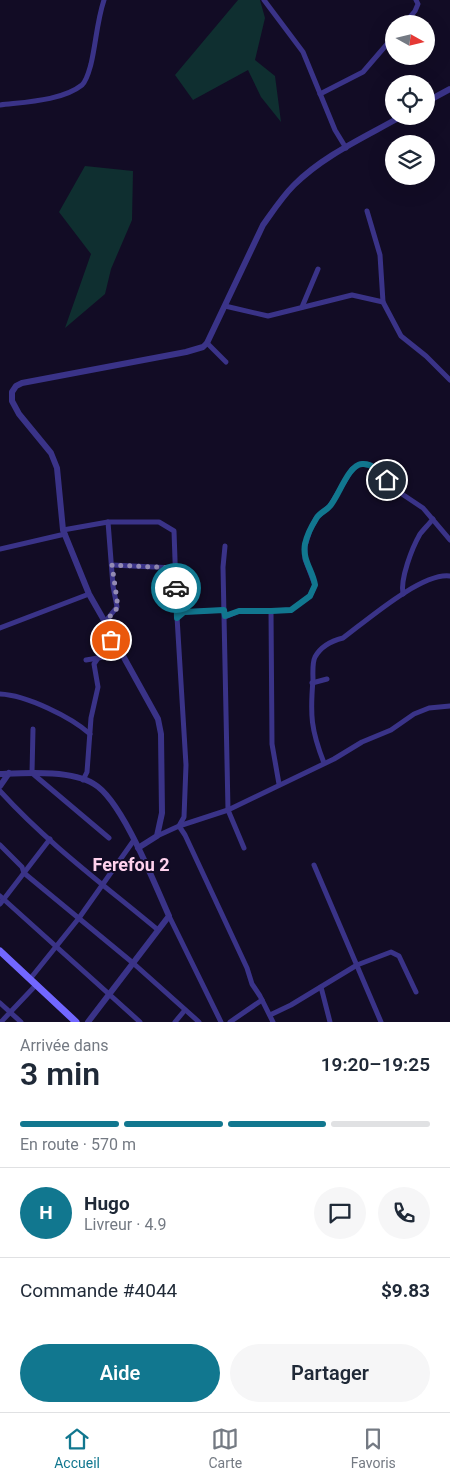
<!DOCTYPE html>
<html lang="fr">
<meta charset="utf-8">
<style>
body{margin:0;font-family:Roboto,sans-serif;background:#f6f6f7;color:#1f2937;height:100vh;display:flex;flex-direction:column;font-size:19px;white-space:nowrap}
*{box-sizing:border-box;margin:0}
p{font-size:16px;color:#747a83}
.icon{flex:none;width:28px;height:28px;fill:none;stroke:currentColor;stroke-width:2;stroke-linecap:round;stroke-linejoin:round}
.map{position:relative;height:1022px;overflow:hidden}
.drawer{display:flex;flex-direction:column;background:#fff;flex:1}
.drawer>*{flex:none}
.needle{width:32px;rotate:98deg}
.controls{position:absolute;left:385px;top:15px;display:grid;gap:10px}
.controls a{display:grid;place-items:center;width:50px;height:50px;border-radius:50%;background:#fff;box-shadow:0 5px 20px #0002;font-size:25px}
.pin{position:absolute;display:grid;place-items:center;width:42px;height:42px;color:#fff;margin:-21px;border:2px solid #fff;border-radius:50%;box-shadow:0 1px 5px #0007}
.courier{position:absolute;display:grid;place-items:center;width:50px;height:50px;margin:-25px;border:4px solid #11778f;border-radius:50%;background:#fff;color:#222;box-shadow:0 1px 6px #0007}
.headline em{font-style:normal;font-weight:600}
.headline div{display:flex;flex-direction:column-reverse}
.headline{display:flex;align-items:center;justify-content:space-between;height:85px;padding:0 20px}
h1{font-size:32px;font-weight:600;line-height:38px}
.bar{display:grid;grid-template-columns:repeat(4,1fr);gap:8px 5px;align-content:center;height:60px;padding:0 20px}
.bar i{height:6px;border-radius:4px;background:#e0e1e3}
.bar .selected{background:#11778f}
.bar p{grid-column:span 4}
.line{display:flex;align-items:center;gap:12px;padding:0 20px;border-top:1px solid #e0e1e3}
.line div{flex:1}
.round{display:grid;place-items:center;flex:none;width:52px;height:52px;border-radius:26px;background:#f6f6f7}
.button{display:flex;gap:10px;margin-top:auto;padding:10px 20px}
.button a{flex:1;height:58px;border-radius:30px;background:#11778f;color:#fff;font-size:20px;font-weight:600;line-height:58px;text-align:center}
.button a+a{background:#f6f6f7;color:#1f2937}
.tab-bar{display:flex;justify-content:space-around;align-items:center;height:70px;border-top:1px solid #e0e1e3;background:#fff;font-size:14px;color:#747a83}
.tab-bar a{display:grid;justify-items:center;gap:2px}
.tab-bar .selected{color:#11778f}
.map>svg:first-child{display:block}
.green{fill:#0f2f30}
.lines{fill:none;stroke-linecap:round;stroke-linejoin:round}
.minor{stroke:#3a3388;stroke-width:5}
.tertiary{stroke:#3a3388;stroke-width:6}
.secondary{stroke:#7267ff;stroke-width:7}
.done{stroke:#938bb3;stroke-width:5;stroke-dasharray:0 9}
.route{stroke:#11778f;stroke-width:6}
.labels{text-anchor:middle;dominant-baseline:central;stroke-width:4;stroke-linejoin:round;paint-order:stroke}
.neighbourhood-label{font-size:18px;font-weight:bold;fill:#ffd2ed;stroke:#120c25}
</style>
<div class="map">
<svg width="450" height="1022" viewBox="0 0 450 1022">
<rect width="100%" height="100%" fill="#120c25"/>
<g class="green">
<polygon points="238,0 260,0 265,18 255,60 275,76 281,122 261,97 248,70 193,100 175,75"/>
<polygon points="85,166 133,171 132,220 111,269 105,294 65,328 91,254 59,212"/>
</g>
<g class="lines">
<g class="minor">
<polyline points="264,0 303,52 335,130 346,148"/>
<polyline points="404,24 415,11 418,4 416,0"/>
<polyline points="320,94 363,72 394,36"/>
<path d="M0,105c24,-3 62,-4 82,-20 5,-5 7,-14 9,-21 5,-21 6,-43 13,-64"/>
<polyline points="367,211 380,255 383,302 401,336 426,356 450,380"/>
<polyline points="225,306 268,316 352,295 383,302"/>
<polyline points="302,307 318,269"/>
<polyline points="207,343 226,362"/>
<polyline points="63,530 108,522 159,522 174,531 177,617 186,765 184,817 179,826 185,835 247,968 252,984 260,996 273,1022"/>
<polyline points="225,546 223,567 228,810 244,848"/>
<polyline points="0,549 65,534"/>
<polyline points="112,565 175,568"/>
<path d="M403,594c-3,-15 9,-46 17,-60 4,-5 9,-10 13,-15"/>
<polyline points="271,611 272,744 279,784"/>
<polyline points="177,617 184,612 224,610"/>
<polyline points="225,617 239,611 271,611 291,610 310,596 315,585 305,559 305,546 310,530 317,517 330,506 352,469 360,464 370,465 375,468 399,492 423,508 450,540"/>
<polyline points="105,622 117,607 113,586 108,522"/>
<polyline points="0,628 89,594"/>
<polyline points="86,660 122,654"/>
<polyline points="312,683 327,679"/>
<path d="M0,694c26,1 71,23 90,40"/>
<polyline points="33,729 32,773 109,838"/>
<path d="M324,763c-13,-33 -14,-48 -11,-83 0,-7 -1,-17 2,-23 6,-11 16,-16 28,-19 23,-17 79,-66 107,-62"/>
<polyline points="83,780 87,772 91,718 98,687 94,664 98,658"/>
<path d="M0,791c47,52 104,94 158,139"/>
<polyline points="157,836 179,826 228,810 334,759 362,742 391,730 414,714 429,708 450,706"/>
<polyline points="0,845 22,867 24,873 133,963 199,1022"/>
<polyline points="314,865 381,1022"/>
<polyline points="0,896 140,1022"/>
<polyline points="0,904 50,839"/>
<polyline points="169,916 221,1022"/>
<polyline points="30,979 79,918 134,840"/>
<polyline points="321,987 330,1022"/>
<polyline points="0,1003 21,1022"/>
<polyline points="270,1015 291,1005 357,965 391,952 399,956 416,992"/>
<polyline points="1,1022 36,985"/>
<polyline points="175,1022 185,1010"/>
<polyline points="230,1022 262,1000"/>
</g>
<g class="tertiary">
<polyline points="426,102 450,89"/>
<path d="M0,774c27,-1 71,-4 94,10 28,16 61,101 75,132l-81,106"/>
<polyline points="0,786 9,773"/>
<path d="M138,848l19,-12 5,-23 -1,-79 -3,-15 -36,-65 -11,-14 -6,-18 -16,-28 -26,-64 -6,-62 -6,-15 -32,-39 -7,-13v-9l4,-6 6,-3 164,-31 17,-5 4,-4 56,-118c10,-14 19,-28 31,-40 30,-30 71,-48 108,-69"/>
</g>
<polyline class="secondary" points="0,951 76,1022"/>
</g>
<g class="lines">
<polyline class="done" points="111,640 105,622 118,607 112,565 176,568 176,588"/>
<path class="route" d="M176,588l1,30 7,-6 40,-2 1,6 14,-5h32l20,-1 19,-14 5,-11c-2,-14 -13,-25 -10,-41 2,-9 6,-17 11,-25 3,-6 10,-8 14,-13 9,-10 18,-41 32,-42 11,-1 18,8 25,16"/>
</g>
<g class="labels">
<g class="neighbourhood-label">
<text x="131" y="864">Ferefou 2</text>
</g>
</g>
</svg>
<div class="controls">
<a><svg class="needle" viewBox="-14 -14 28 28"><path d="M0-13l5 13h-10z" fill="#e53935"/><path d="M0 13l5-13h-10z" fill="#747a83"/></svg></a>
<a><svg class="icon" aria-label="locate" viewBox="0 0 24 24"><circle cx="12" cy="12" r="6"/><path d="M12 2v4M12 18v4M2 12h4M18 12h4"/></svg></a>
<a><svg class="icon" aria-label="layers" viewBox="0 0 24 24"><path d="M12 4l9 5-9 5-9-5zM3 14l9 5 9-5"/></svg></a>
</div>
<div class="pin" style="left:111px;top:640px;background:#ea580c"><svg class="icon" aria-label="bag" viewBox="0 0 24 24"><path d="M5 8h14l-1 12H6zM9 8a3 3 0 0 1 6 0"/></svg></div>
<div class="pin" style="left:387px;top:480px;background:#1f2937"><svg class="icon" aria-label="home" viewBox="0 0 24 24"><path d="M3 11l9-7 9 7M6 9v11h12V9"/></svg></div>
<div class="courier" style="left:176px;top:588px"><svg class="icon" aria-label="car" viewBox="0 0 24 24"><path d="M5 17H2v-5l4-1 3-4h7l3 4 3 1v5h-3M9 17h6M6 11h13"/><circle cx="7" cy="17" r="2"/><circle cx="17" cy="17" r="2"/></svg></div>
</div>
<section class="drawer">
<div class="headline"><div><h1>3 min</h1><p>Arrivée dans</p></div><em>19:20–19:25</em></div>
<div class="bar"><i class="selected"></i><i class="selected"></i><i class="selected"></i><i></i><p>En route · 570 m</p></div>
<div class="line" style="height:90px"><b class="round" style="background:#11778f;color:#fff">H</b><div><b>Hugo</b><p>Livreur · 4.9</p></div><a class="round"><svg class="icon" aria-label="chat" viewBox="0 0 24 24"><path d="M4 5h16v11H9l-5 4z"/></svg></a><a class="round"><svg class="icon" aria-label="phone" viewBox="0 0 24 24"><path d="M5 4h4l2 5-3 2q2 4 5 5l2-3 5 2v4C11 20 4 13 5 4z"/></svg></a></div>
<div class="line" style="height:65px"><div>Commande #4044</div><b>$9.83</b></div>
<div class="button"><a>Aide</a><a>Partager</a></div>
</section>
<nav class="tab-bar">
<a class="selected"><svg class="icon" aria-label="home" viewBox="0 0 24 24"><path d="M3 11l9-7 9 7M6 9v11h12V9"/></svg>Accueil</a>
<a><svg class="icon" aria-label="map" viewBox="0 0 24 24"><path d="M3 6l6-2 6 2 6-2v14l-6 2-6-2-6 2zM9 4v14M15 6v14"/></svg>Carte</a>
<a><svg class="icon" aria-label="saved" viewBox="0 0 24 24"><path d="M7 4h10v16l-5-4-5 4z"/></svg>Favoris</a>
</nav>
